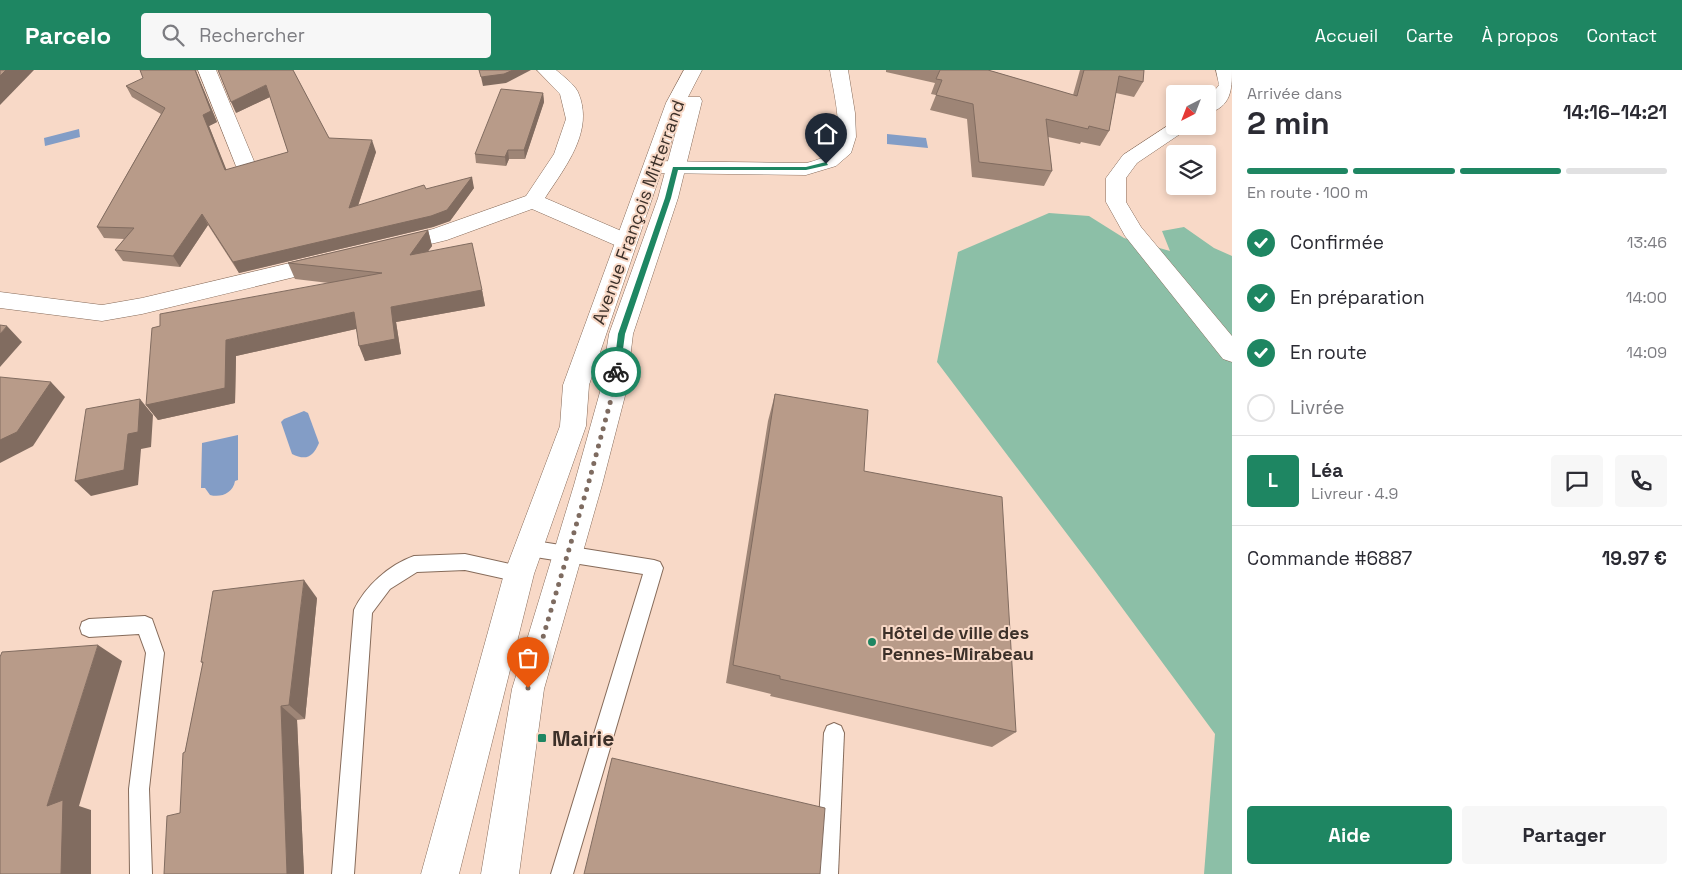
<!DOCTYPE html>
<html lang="fr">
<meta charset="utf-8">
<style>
body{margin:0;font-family:"Space Grotesk",sans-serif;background:#f7f7f7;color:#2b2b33;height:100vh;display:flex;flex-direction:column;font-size:19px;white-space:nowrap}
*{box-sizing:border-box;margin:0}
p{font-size:16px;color:#7c7c81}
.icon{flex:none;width:28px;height:28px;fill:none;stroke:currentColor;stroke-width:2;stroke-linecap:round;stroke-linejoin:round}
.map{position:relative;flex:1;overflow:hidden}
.sheet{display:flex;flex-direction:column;background:#fff;width:450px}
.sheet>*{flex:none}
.needle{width:32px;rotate:222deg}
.tools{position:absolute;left:1166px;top:15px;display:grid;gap:10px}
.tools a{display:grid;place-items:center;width:50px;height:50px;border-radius:5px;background:#fff;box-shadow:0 2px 8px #0003;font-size:25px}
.pin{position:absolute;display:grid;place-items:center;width:42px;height:42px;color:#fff;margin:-51px -21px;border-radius:50% 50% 50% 0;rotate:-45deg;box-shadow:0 0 5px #0007}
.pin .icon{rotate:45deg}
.courier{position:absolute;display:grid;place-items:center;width:50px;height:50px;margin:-25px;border:4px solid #1e8662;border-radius:50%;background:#fff;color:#222;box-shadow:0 1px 6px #0007}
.head em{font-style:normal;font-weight:700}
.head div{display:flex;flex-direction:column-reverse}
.head{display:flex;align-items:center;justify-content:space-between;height:85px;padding:0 15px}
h1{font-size:32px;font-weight:700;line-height:38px}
.bar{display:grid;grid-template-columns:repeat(4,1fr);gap:8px 5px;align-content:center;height:60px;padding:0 15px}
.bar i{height:6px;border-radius:4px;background:#e1e1e2}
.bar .selected{background:#1e8662}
.bar p{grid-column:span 4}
.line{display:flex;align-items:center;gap:12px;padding:0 15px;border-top:1px solid #e1e1e2}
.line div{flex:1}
.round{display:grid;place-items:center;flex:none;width:52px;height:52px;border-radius:5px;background:#f7f7f7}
ol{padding:0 15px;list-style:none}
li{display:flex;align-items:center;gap:15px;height:55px}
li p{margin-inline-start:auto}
li .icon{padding:5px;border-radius:50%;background:#1e8662;color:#fff;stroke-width:4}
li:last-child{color:#7c7c81}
li i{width:28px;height:28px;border:2px solid #e1e1e2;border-radius:50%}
.button{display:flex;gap:10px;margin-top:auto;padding:10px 15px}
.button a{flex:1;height:58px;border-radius:5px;background:#1e8662;color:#fff;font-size:20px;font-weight:700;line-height:58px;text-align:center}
.button a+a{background:#f7f7f7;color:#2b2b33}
header{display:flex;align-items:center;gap:30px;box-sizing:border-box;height:70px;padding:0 25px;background:#1e8662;color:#fff}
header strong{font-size:24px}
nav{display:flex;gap:28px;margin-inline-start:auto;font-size:18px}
.search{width:350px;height:45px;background:#f7f7f7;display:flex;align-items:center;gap:12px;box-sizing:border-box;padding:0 18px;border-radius:5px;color:#7c7c81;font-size:19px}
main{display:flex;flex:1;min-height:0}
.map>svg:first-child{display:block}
.green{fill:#8cbfa7}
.water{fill:#839dc6}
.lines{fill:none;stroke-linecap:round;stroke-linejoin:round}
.lane-casing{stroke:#866b5a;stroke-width:2}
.street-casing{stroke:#866b5a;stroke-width:1}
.secondary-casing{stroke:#866b5a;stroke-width:1}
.lane{fill:#fff;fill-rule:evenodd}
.street{fill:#fff;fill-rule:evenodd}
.secondary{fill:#fff;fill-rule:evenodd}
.wall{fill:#9e8576}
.shaded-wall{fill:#816c60}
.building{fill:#b89b89;stroke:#816c60}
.route{fill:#1e8662}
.done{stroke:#7e6b60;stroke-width:5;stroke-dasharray:0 9}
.poi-dot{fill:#1e8662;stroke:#f8d9c7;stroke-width:2}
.labels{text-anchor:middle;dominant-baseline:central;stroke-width:4;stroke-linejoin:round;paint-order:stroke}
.street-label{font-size:18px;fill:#3c3029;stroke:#f8d9c7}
.poi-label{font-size:18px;font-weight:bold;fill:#3c3029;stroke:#f8d9c7;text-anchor:start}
.near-poi-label{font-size:21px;font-weight:bold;fill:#3c3029;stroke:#f8d9c7;text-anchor:start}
</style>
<header>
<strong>Parcelo</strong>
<div class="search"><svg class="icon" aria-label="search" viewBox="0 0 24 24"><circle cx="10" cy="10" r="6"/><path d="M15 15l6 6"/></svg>Rechercher</div>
<nav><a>Accueil</a><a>Carte</a><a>À propos</a><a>Contact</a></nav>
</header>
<main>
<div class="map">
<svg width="1232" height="804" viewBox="0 0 1232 804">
<rect width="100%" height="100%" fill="#f8d9c7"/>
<polygon class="green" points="1049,143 1089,146 1124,168 1170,181 1162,161 1184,157 1214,178 1232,186 1232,804 1204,804 1215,664 1095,501 937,292 958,182"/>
<g class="water">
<polygon points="79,59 80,67 45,76 44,68"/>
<polygon points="887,64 926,68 928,78 887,74"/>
<path d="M304,341l4,2 11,30c-6,14 -13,18 -27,11l-11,-32 3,-3z"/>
<path d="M238,365v45l-3,1c-2,12 -14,17 -25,14l-5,-7h-4l1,-45z"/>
</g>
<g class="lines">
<defs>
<g id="lane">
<polygon points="529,470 654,490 660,492 663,498 573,804 551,804 643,504 529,486 523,483 520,478 523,473"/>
<path d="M465,484l54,12 6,2 3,6 -3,6 -6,2 -54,-12 -48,2 -27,17 -18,24 -18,261h-22l22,-264c11,-24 35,-45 60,-54z"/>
<polygon points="145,546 152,549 164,583 149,719 152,804 130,804 129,719 146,583 139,564 89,567 82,564 80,558 82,552 89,549"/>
<polygon points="834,653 841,656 844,663 838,804 816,804 824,663 827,656"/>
</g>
<g id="street">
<polygon points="198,0 216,0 256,96 253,100 246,102 239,100 236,96"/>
<path d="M537,0h19c7,6 18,14 22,22 17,39 -13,75 -33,106l88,38 3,5 -3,5 -8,2 -8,-2 -85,-37 -85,31 -53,13 -8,-2 -3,-5 3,-5 47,-12 93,-33 28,-42 12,-35 -6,-25z"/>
<path d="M830,0h18l7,43 1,24 -5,16 -15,13 -30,9 -153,-2 -7,-2 -3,-4 3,-4 7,-2 153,2c9,-2 22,-6 28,-14 10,-17 -1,-60 -4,-79z"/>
<polygon points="328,184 336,187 339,192 336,197 142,244 102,251 0,238 0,222 102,235 142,228"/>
</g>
<g id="secondary">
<polygon points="684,0 702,0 688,27 700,27 702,31 678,128 633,264 626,322 602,415 544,619 519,804 481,804 512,619 574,415 600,322 609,264 658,128 680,46 589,315 586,356 534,504 459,804 421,804 504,504 560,356 563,315 666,33"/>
<path d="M1216,0h16c0,20 -1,37 -24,43v-14l11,-14z"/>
<polygon points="1175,51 1175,56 1188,56 1186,60 1137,93 1126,108 1126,132 1141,157 1232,266 1232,292 1223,289 1125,166 1106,132 1106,108 1123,85"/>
</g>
</defs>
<use href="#lane" class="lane-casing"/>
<use href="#street" class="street-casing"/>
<use href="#secondary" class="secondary-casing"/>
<use href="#lane" class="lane"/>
<use href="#street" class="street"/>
<use href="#secondary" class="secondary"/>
</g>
<g class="wall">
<polygon points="293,0 329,68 376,82 358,136 426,119 474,118 450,151 433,157 239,203 208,155 180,197 123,191 115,180 124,169 104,168 97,157 161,44 132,27 126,16 196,1 217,52 209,56 226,100 288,82 270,27 236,43"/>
<polygon points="886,0 988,0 1073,25 1080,0 1144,0 1143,12 1134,27 1116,23 1109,61 1100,76 1081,72 1080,74 1048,67 1052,101 1044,116 972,107 967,49 930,40 936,25 931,24 935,13 886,2"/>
<polygon points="543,23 544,32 525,89 509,89 506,96 476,93 475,84"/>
<polygon points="428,160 432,176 428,181 482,220 485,236 396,252 401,284 365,291 356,259 236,286 235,333 158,350 146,335 329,213 295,209 288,193"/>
<polygon points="775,324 864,401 1016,662 992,677 770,626 771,624 726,613 768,351"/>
<polygon points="317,528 305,649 297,650 304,804 164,804 180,743 185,682 203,594 201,592"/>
</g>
<g class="shaded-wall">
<polygon points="6,0 34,0 0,35 0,6"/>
<polygon points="195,0 197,0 196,1 217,52 209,56 231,111 225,100 203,45"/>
<polygon points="513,0 531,0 506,13 483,16 481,7"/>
<polygon points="266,15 270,27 236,43 231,32"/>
<polygon points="543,23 544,32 525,89 524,80"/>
<polygon points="372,70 376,82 353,150 349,138"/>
<polygon points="508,80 509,89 506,96 505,87"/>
<polygon points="472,107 474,118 450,151 433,157 239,203 233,192"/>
<polygon points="202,144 208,155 180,197 173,186"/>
<polygon points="428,160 432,176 414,200 410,185"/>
<polygon points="482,220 485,236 396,252 401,284 365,291 359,276 391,237"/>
<polygon points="354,242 360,258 236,286 235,333 158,350 146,335 226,270"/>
<polygon points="7,256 22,272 0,297 0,264"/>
<polygon points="51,312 65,327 33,376 0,393 0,370"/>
<polygon points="140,329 153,345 151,377 141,379 138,415 91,426 75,411 128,364"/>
<polygon points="304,510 317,528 305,649 289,635"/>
<polygon points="98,575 122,591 79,736 91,740 91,804 61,804 47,736"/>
<polygon points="281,636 297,650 304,804 287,804"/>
</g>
<g class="building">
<polygon points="0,0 6,0 0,6"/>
<polygon points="140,0 195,0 211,41 203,45 225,100 288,82 266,15 231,32 218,0 293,0 329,68 372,70 349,138 424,115 426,119 472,107 447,140 431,146 233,192 202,144 173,186 115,180 134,158 97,157 165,38 126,16 143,8"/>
<polygon points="479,0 513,0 504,4 481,7"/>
<polygon points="940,0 988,0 1077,26 1084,0 1144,0 1143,12 1119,6 1109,61 1089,56 1088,59 1046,49 1052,101 979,92 973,34 936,25 942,10 936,9"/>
<polygon points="501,19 543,23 524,80 508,80 505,87 475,84"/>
<polygon points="428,160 410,185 472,173 482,220 391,237 395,269 359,276 354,242 226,270 225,318 146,335 152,258 160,256 160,244 382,203 288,193"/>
<polygon points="0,255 7,256 0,264"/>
<polygon points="0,307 51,312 17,362 0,370"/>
<polygon points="775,324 868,340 864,401 1002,427 1016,662 780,609 780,606 733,595"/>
<polygon points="140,329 138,362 128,364 124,400 75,411 86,339"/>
<polygon points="304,510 289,635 281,636 287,804 164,804 167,746 180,743 183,683 185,682 203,592 201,592 213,521"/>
<polygon points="98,575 47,736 63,730 61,804 0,804 0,587 2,582"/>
<polygon points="612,688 825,738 820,804 584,804"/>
</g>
<polygon class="route" points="826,92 828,95 806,100 678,100 671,128 625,264 620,302 616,304 613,304 618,264 665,128 673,97 806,97"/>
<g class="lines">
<polyline class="done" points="528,618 588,415 613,322 616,302"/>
</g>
<g class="poi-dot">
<circle cx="872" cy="572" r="5"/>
<rect x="537" y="663" width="10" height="10" rx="2.5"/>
</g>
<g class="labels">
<g class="street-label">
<text transform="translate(638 142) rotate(-70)">Avenue François Mitterrand</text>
</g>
<g class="poi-label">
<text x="882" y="562">Hôtel de ville des<tspan x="882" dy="21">Pennes-Mirabeau</tspan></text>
</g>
<g class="near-poi-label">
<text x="552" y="668">Mairie</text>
</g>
</g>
</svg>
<div class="tools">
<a><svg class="needle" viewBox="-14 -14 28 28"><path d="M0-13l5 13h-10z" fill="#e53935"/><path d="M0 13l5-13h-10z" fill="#7c7c81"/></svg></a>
<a><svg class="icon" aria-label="layers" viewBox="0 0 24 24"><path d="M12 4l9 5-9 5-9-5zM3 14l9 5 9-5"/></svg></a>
</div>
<div class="pin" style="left:528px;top:618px;background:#ea580c"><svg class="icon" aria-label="bag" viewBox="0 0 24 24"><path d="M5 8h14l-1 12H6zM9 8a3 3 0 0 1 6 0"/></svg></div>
<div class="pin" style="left:826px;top:94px;background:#1f2937"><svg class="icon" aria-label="home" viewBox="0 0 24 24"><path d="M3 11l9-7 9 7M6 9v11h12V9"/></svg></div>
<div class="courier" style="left:616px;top:302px"><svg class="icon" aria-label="bike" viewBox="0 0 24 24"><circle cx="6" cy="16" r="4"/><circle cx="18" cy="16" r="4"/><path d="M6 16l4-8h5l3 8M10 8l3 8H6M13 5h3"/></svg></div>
</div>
<section class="sheet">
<div class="head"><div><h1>2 min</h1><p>Arrivée dans</p></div><em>14:16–14:21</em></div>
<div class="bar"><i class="selected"></i><i class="selected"></i><i class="selected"></i><i></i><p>En route · 100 m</p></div>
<ol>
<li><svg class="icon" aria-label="check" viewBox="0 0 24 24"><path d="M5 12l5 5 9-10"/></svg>Confirmée<p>13:46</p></li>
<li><svg class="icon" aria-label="check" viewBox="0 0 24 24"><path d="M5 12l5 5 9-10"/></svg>En préparation<p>14:00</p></li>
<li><svg class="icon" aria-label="check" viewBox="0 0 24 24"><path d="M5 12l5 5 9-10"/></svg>En route<p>14:09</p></li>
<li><i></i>Livrée</li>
</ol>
<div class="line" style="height:90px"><b class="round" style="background:#1e8662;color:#fff">L</b><div><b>Léa</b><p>Livreur · 4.9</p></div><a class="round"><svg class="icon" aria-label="chat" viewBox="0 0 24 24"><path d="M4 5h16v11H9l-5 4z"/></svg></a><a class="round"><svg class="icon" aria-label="phone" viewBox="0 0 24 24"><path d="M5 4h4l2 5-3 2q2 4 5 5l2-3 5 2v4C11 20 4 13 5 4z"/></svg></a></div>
<div class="line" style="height:65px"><div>Commande #6887</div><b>19.97 €</b></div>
<div class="button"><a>Aide</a><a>Partager</a></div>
</section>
</main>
